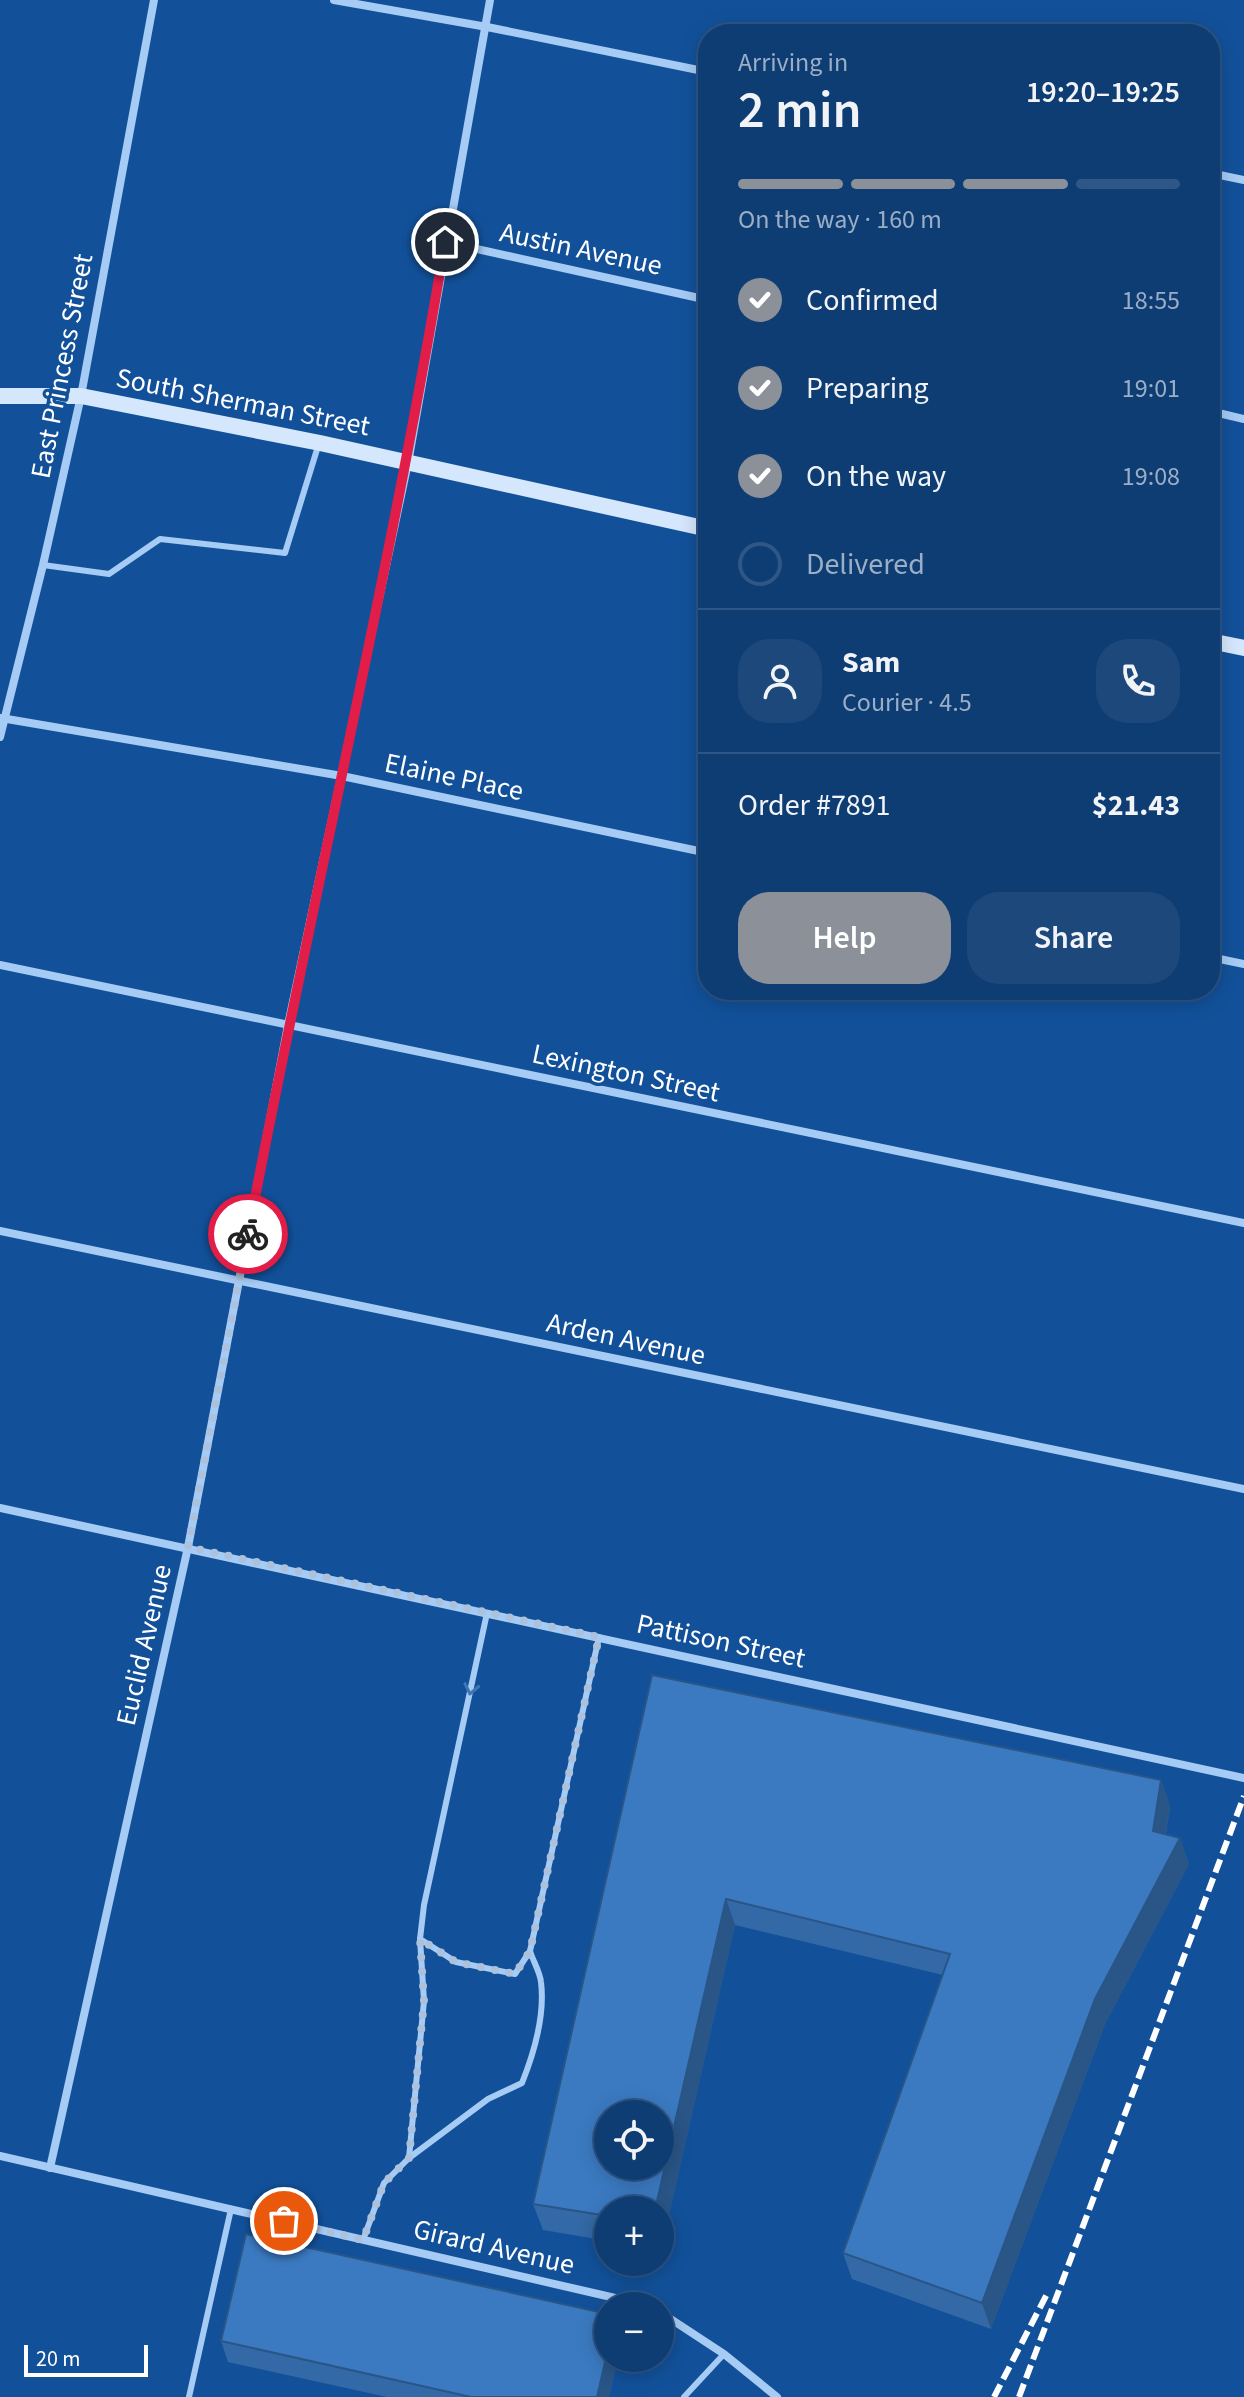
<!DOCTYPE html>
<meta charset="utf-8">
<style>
body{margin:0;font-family:"Source Sans 3",sans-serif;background:#1c487c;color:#f1f3f6;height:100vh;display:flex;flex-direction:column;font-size:30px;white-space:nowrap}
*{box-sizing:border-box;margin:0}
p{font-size:26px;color:#9baec5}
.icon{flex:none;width:44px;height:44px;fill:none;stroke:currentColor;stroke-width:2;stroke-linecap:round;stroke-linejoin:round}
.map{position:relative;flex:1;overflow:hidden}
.panel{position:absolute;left:698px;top:24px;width:522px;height:976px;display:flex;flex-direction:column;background:#0e3d74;border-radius:32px;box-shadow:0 4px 20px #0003,0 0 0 2px #2e5686}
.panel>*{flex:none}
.controls{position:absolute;left:594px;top:2100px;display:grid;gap:16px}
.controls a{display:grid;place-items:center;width:80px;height:80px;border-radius:50%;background:#0e3d74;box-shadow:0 4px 20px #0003,0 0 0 2px #2e5686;font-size:40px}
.scale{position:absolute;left:24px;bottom:20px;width:124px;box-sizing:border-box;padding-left:8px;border:4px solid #fff;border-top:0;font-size:22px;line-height:28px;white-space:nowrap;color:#fff;-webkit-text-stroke:6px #12519a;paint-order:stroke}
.pin{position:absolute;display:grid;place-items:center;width:68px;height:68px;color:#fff;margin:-34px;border:4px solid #fff;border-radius:50%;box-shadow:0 2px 8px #0007}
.courier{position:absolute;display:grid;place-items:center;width:80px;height:80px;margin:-40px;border:6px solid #e11d48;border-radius:50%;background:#fff;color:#222;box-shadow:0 2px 10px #0007}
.summary em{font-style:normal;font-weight:600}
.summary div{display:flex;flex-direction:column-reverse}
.summary{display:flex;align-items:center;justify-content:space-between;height:136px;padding:0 40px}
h1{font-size:52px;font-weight:600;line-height:60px}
.bar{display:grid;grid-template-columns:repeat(4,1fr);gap:12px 8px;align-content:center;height:96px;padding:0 40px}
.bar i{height:10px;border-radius:6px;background:#2e5686}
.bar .on{background:#8c9099}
.bar p{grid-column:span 4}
.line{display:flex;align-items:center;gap:20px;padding:0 40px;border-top:2px solid #2e5686}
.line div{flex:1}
.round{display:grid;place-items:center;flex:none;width:84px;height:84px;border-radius:32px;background:#1c487c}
ol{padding:0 40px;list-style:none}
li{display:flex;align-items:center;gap:24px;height:88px}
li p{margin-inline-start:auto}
li .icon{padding:8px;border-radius:50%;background:#8c9099;color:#fff;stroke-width:4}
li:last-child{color:#9baec5}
li i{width:44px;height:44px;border:4px solid #2e5686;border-radius:50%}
.cta{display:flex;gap:16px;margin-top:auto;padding:16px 40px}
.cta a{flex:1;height:92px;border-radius:32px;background:#8c9099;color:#fff;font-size:32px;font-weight:600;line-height:92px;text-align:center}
.cta a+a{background:#1c487c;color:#f1f3f6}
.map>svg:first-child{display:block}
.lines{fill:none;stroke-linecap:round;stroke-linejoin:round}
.lane{stroke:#a6cbf4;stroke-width:6}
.street{stroke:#a6cbf4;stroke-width:8}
.secondary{stroke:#d5e7fd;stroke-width:16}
.rail{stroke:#fff;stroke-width:6;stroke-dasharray:14 6;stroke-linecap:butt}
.wall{fill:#3369a6}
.shaded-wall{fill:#295587}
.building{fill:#3b7ac1;stroke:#295587;stroke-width:2;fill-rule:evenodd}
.oneway{stroke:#3e76b5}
.done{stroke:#acc2dc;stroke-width:8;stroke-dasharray:0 14.4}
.route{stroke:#e11d48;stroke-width:10}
.labels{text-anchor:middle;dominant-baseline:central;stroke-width:7;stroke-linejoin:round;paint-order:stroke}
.street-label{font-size:28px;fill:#fff;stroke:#12519a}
</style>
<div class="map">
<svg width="1244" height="2397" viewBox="0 0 1244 2397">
<rect width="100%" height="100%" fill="#12519a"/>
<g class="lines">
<g class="lane">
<polyline points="43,565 109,574 160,539 285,553 319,443"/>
<polyline points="487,1613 424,1905 420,1939 456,1962 515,1974 530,1951 599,1637"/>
<polyline points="409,2158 424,2001 420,1939"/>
<path d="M363,2240l21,-57 25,-25 79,-59 34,-16c12,-30 23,-69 19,-101 -1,-10 -8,-21 -11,-31"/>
<polyline points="189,2397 231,2209"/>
<polyline points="684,2397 724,2354"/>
</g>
<g class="street">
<polyline points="334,0 487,27 708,72"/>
<polyline points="1210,173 1244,180"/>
<polyline points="445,242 708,300"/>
<polyline points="1210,411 1244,419"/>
<polyline points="1,718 342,776 708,853"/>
<polyline points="0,737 43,565 81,396 154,0"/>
<polyline points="1210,957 1244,964"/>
<polyline points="0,965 1244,1223"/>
<polyline points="0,1231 1244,1489"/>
<polyline points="0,1508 1244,1778"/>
<polyline points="0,2156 650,2306"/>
<polyline points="50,2168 188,1547 288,1025 408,463 490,0"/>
<polyline points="660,2312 724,2354 777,2397"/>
</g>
<g class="secondary">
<polyline points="0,396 81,396 320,443 708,529"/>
<polyline points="1210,641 1244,648"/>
</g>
<g class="rail">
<polyline points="994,2397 1048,2292"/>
<polyline points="1019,2397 1244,1796"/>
</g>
</g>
<g class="wall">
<polygon points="652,1675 1161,1780 1170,1806 1166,1834 1180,1838 1189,1864 1105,2024 991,2329 852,2279 843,2253 943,1975 735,1925 661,2250 660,2249 660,2210 608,2210 608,2241 543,2230 533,2204"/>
<polygon points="221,2341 608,2358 618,2358 609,2397 387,2397 228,2362"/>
</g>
<g class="shaded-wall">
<polygon points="1161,1780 1170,1806 1162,1857 1153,1831"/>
<polygon points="1180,1838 1189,1864 1105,2024 991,2329 982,2303 1095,1999"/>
<polygon points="726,1899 735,1925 661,2250 660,2246 660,2210 655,2210"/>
<polygon points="608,2349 608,2358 618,2358 609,2397 597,2397"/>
</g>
<g class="building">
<path d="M652,1675l509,105 -8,51 27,7 -85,161 -113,304 -139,-50 107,-299 -224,-55 -71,311h-47v6l-75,-12zM608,2114h52v52h-52z"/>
<polygon points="246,2234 608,2314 608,2349 597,2397 471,2397 221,2341"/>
</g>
<defs><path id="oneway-chevron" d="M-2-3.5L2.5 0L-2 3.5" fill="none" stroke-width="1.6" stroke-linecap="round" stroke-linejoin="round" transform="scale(2)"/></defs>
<use class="oneway" href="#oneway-chevron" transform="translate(471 1689) rotate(102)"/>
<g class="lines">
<polyline class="done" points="248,1234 188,1547 599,1637 530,1951 515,1974 456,1962 420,1939 424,2001 409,2158 384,2183 363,2240 284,2221"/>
<path class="route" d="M248,1234c63,-331 142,-659 197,-992"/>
</g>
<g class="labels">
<g class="street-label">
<text transform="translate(581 249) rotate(12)">Austin Avenue</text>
<text transform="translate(62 366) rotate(-79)">East Princess Street</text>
<text transform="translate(243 402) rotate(11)">South Sherman Street</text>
<text transform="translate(454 777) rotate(12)">Elaine Place</text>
<text transform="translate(626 1073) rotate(12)">Lexington Street</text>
<text transform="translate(626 1339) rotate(12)">Arden Avenue</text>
<text transform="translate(721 1641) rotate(12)">Pattison Street</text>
<text transform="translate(144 1645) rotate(-77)">Euclid Avenue</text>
<text transform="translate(494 2247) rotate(13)">Girard Avenue</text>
</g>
</g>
</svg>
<div class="controls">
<a><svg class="icon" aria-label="locate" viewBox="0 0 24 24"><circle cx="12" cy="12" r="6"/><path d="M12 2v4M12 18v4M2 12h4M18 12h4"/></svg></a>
<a>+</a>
<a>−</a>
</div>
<div class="scale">20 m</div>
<div class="pin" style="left:284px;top:2221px;background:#ea580c"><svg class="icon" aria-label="bag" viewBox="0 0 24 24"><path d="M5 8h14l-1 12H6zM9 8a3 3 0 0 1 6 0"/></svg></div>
<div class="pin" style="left:445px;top:242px;background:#1f2937"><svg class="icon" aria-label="home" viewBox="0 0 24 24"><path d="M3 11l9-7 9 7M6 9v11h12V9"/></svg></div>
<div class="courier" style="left:248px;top:1234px"><svg class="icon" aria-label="bike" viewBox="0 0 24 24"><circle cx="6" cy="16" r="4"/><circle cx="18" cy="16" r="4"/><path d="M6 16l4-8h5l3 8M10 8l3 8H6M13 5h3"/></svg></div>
<section class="panel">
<div class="summary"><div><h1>2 min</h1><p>Arriving in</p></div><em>19:20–19:25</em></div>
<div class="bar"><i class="on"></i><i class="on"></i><i class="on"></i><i></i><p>On the way · 160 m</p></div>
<ol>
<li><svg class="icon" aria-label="check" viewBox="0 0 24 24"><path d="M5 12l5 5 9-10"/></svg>Confirmed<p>18:55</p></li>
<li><svg class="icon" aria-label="check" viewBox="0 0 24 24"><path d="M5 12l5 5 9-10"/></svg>Preparing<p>19:01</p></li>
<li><svg class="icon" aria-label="check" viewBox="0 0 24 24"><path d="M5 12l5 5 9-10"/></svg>On the way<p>19:08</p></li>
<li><i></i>Delivered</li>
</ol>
<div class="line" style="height:144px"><a class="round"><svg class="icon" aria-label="person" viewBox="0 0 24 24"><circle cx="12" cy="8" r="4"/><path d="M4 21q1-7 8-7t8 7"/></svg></a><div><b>Sam</b><p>Courier · 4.5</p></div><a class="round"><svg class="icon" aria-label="phone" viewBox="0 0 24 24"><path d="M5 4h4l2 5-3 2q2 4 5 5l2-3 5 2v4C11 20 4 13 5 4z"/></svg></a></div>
<div class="line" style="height:104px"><div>Order #7891</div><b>$21.43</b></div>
<div class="cta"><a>Help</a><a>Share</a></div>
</section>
</div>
